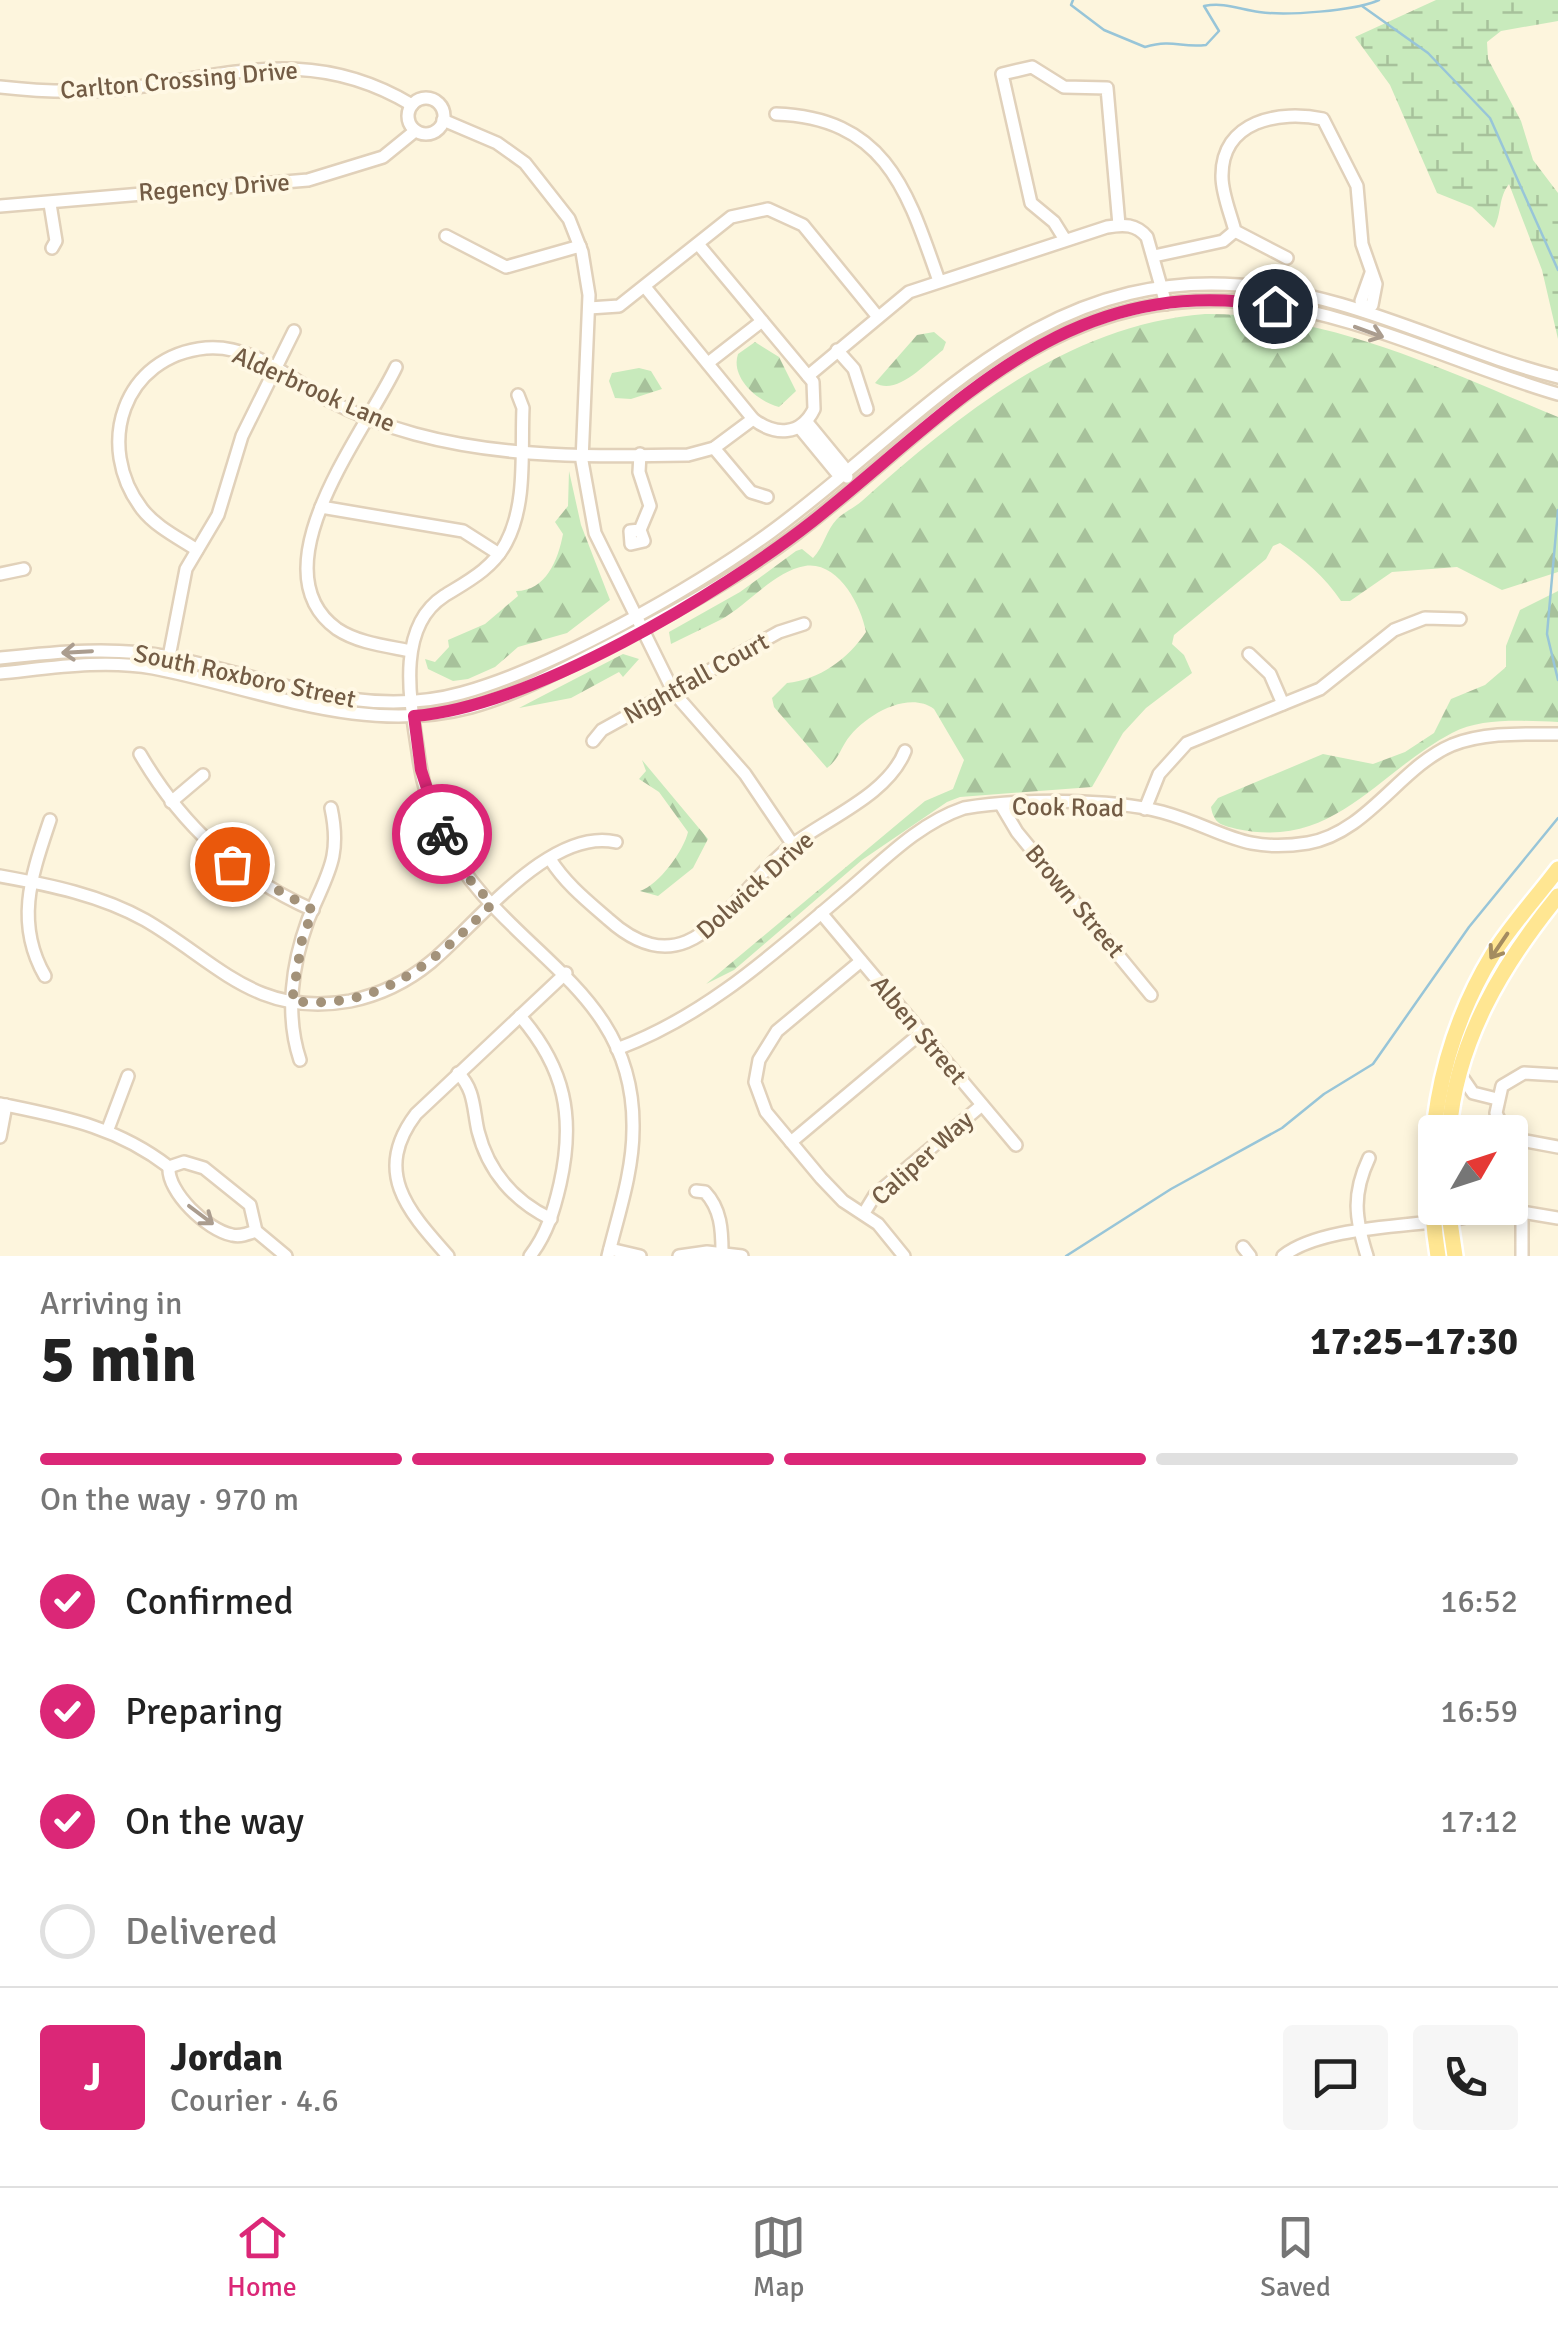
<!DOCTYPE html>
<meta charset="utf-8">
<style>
body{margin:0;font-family:Signika,sans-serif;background:#f6f6f6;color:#222;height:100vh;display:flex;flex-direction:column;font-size:38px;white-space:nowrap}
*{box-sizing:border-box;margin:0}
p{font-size:32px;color:#767676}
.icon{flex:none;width:55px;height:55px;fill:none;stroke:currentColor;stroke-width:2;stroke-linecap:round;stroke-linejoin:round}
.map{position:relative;height:1256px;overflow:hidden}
.panel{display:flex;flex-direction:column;background:#fff;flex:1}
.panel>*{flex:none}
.needle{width:65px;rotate:51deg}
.fabs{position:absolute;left:1418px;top:1115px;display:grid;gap:20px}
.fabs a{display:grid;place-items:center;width:110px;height:110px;border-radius:10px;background:#fff;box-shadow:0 5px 15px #0003;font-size:50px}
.pin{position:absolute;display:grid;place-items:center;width:85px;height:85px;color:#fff;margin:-42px;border:5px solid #fff;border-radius:50%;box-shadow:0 2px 10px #0007}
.courier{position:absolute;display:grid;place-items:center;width:100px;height:100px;margin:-50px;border:8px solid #db2777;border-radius:50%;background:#fff;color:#222;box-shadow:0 2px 12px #0007}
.overview em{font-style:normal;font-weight:700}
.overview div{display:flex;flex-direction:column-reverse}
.overview{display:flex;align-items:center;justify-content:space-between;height:170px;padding:0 40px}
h1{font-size:65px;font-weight:700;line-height:75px}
.bar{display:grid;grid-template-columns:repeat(4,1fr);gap:15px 10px;align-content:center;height:120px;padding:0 40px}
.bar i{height:12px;border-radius:8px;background:#e0e0e0}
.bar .selected{background:#db2777}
.bar p{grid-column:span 4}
.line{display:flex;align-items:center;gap:25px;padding:0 40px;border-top:2px solid #e0e0e0}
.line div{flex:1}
.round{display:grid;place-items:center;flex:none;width:105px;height:105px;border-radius:10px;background:#f6f6f6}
ol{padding:0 40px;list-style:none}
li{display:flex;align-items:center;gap:30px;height:110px}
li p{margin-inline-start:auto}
li .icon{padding:10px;border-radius:50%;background:#db2777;color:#fff;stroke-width:4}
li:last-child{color:#767676}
li i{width:55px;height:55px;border:5px solid #e0e0e0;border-radius:50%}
.tabs{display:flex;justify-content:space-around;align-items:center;height:140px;border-top:2px solid #e0e0e0;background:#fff;font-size:28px;color:#767676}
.tabs a{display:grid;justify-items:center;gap:5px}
.tabs .selected{color:#db2777}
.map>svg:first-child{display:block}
.forest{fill:url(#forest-firs)}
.wetland{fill:url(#wetland-marsh)}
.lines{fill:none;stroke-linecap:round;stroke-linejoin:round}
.stream{stroke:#98c5d8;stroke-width:2.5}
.minor-casing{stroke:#e1d1ba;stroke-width:16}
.major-casing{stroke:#fff;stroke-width:20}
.minor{stroke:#fff;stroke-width:11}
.major{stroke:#ffe692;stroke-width:15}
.oneway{stroke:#ab9d8f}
.oneway2{stroke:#a48c60}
.done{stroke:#a3927a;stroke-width:10;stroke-dasharray:0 18}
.route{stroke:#db2777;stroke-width:12}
.labels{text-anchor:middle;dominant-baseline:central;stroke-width:8;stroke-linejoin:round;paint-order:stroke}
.street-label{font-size:25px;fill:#735c45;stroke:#fff8e4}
</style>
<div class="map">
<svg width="1558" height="1256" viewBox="0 0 1558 1256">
<defs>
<pattern id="forest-firs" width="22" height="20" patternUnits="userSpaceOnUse" patternTransform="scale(2.5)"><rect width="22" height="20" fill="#c8eabc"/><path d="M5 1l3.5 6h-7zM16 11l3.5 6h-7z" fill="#a7c19b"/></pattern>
<pattern id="wetland-marsh" width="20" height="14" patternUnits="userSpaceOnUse" patternTransform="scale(2.5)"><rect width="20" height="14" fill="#c8eabc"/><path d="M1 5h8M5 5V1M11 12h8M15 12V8" fill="none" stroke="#a7c19b"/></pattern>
</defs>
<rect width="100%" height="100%" fill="#fdf5dd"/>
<g class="forest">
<path d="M1205,314c123,-1 242,57 353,103v155l-56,18 -45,-23 -65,5 -42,29h-9c-16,-24 -37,-42 -61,-58l-7,3 -7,13 -92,76 -2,9 12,11 8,18 -46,35 -23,25 -31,54 -132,10 -13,5 -85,58 -128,110 -28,14 219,-183 28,-12 11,-29 -30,-51c-27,-20 -74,9 -89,34 -6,10 -7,16 -18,25l-53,-61 -2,-9 15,-15c32,-3 61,-24 79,-51 -5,-27 -28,-71 -61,-66 -31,5 -58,40 -85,54 -16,8 -33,16 -49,24l-2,-12 71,-40 56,-41 6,-2 11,9c11,-11 13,-28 24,-39 7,-7 17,-11 25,-18 99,-88 207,-176 343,-187z"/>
<path d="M934,332l12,10 -3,8c-18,14 -46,46 -68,33l42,-48z"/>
<path d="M755,342l24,15 17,34 -17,16c-21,-5 -49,-29 -41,-53z"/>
<polygon points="639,368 651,371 662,389 631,399 615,398 609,381 612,373"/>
<path d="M569,471l12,54 29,75 -43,33 -49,14 -23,20 -27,12 -15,2 -25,-12 -3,-10 10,3 14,-15 -1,-7 37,-16 33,-28 -2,-5c30,0 42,-31 47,-57l-8,-12 13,-16z"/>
<path d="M1558,591v131c-33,-1 -76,-5 -106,11 -76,40 -118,117 -215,96 -16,-4 -23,-5 -26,-22l7,-9 105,-44 50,10 32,-12 29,-19 17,-34 34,-14 21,-18v-21l14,-36z"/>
<polygon points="623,654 639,659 623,677 619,672 571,698 519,708"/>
<path d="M642,760l66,79 -15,29 -35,28 -18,-5c19,-6 44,-41 48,-59l-29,-40 -20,-13 7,-8z"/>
</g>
<path class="wetland" d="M1436,0h122v21l-57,10 -14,11 1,17 33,62 12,39 25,33v146l-16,-69 -33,-86c-11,14 -7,29 -15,44l-22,-21 -35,-14 -47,-108 -35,-48z"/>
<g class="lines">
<g class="stream">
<path d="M1073,0l-2,5 33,25 41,17c29,-8 35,1 61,-2l13,-14 -15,-25c20,-4 35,3 55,6 27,4 95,-1 120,-12"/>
<polyline points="1362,6 1428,53 1490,118 1558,270"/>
<polyline points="1558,510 1547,634 1558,680"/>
<polyline points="1066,1256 1171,1189 1282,1128 1324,1094 1373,1064 1469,927 1558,818"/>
</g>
<defs>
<g id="minor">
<path d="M0,87c43,5 87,6 130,1 104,-14 184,-42 282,17"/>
<circle cx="426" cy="116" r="18"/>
<path d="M776,114c111,4 132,79 163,167"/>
<polyline points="443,120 497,143 525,163 569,219 582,252 589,295 582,461 595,533 674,693 745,774 793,845"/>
<polyline points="50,204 56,241 52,248"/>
<polyline points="0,206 308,180 383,157 415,131"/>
<polyline points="446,236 506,267 580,246"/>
<polyline points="1064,238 1054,222 1031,203 1002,74 1032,67 1064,87 1107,88 1119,225"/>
<polyline points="1154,256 1223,241 1235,231"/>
<path d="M1287,258l-52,-27c-4,-16 -13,-37 -13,-54 -1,-57 58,-67 101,-58l34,67 5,58 14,40 -4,21 -7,2"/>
<path d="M645,287l108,132c22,17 48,17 61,-10l-1,-27 -115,-138"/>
<polyline points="589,308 619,306 731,217 768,209 803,225 878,317"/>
<polyline points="1364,311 1361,301 1371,273"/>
<polyline points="837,350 854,369 867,409"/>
<polyline points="708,363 762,321"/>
<path d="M396,367c-30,64 -142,202 -59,262 21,14 49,17 74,22"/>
<path d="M808,376l101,-84 198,-65c17,-3 29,-3 40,10l19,67"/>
<path d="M518,395l5,13c-2,43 4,96 -17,135 -14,26 -38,38 -62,53 -51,33 -32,113 -25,163 7,50 31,99 64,136 67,76 152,117 150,234 0,43 -15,86 -25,127"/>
<polyline points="806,421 843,466 847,477"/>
<polyline points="799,427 836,472 842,472"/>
<polyline points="714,448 751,492 767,497"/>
<polyline points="640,454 639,472 650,506 640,530 644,541 631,544 630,531 640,530"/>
<polyline points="321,507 463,531 499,554"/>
<path d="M197,550c-18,-12 -41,-23 -55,-41 -48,-63 -19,-153 64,-161 46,-4 86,32 124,53 27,14 56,25 85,33 88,24 182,23 273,21l26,-7 39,-29"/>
<polyline points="0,574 24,569"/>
<polyline points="1249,654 1270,674 1283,704"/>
<path d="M0,658c57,-6 114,-12 170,-1 97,20 192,64 292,36 93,-26 231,-104 309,-161 150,-110 262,-262 468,-247 112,8 212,65 319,92"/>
<polyline points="168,662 186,569 218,515 242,436 294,331"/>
<path d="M0,673c50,-5 103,-14 153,-5 105,20 209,68 318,39 44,-12 84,-34 124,-54 69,-35 137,-71 198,-117 148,-112 248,-251 455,-234 103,8 210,63 310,92"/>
<polyline points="593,741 602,730 779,632 804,624"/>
<path d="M140,754c42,72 97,122 173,156"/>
<polyline points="171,802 203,775"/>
<polyline points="1001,805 1017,832 1151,995"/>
<polyline points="1145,809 1159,774 1187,743 1320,689 1394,630 1425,618 1460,619"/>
<path d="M550,859c15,24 36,41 58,60 85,77 125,-30 187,-76 35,-26 93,-49 110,-92"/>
<path d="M0,876c50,9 100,19 145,44 71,41 111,98 205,81 29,-6 58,-20 81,-39 46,-38 119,-135 185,-120"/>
<polyline points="821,913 1016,1145"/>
<polyline points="861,961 777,1031 759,1060 755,1082 766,1112 821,1178 843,1201 878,1224 904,1256"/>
<path d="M45,976c-31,-54 -13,-102 5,-156"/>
<path d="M520,1016c45,52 55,101 40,168 -6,26 -13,50 -30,72"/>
<path d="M617,1049c89,-33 157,-96 228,-156 37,-31 72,-69 119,-85 53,-9 145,-10 198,4 59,16 78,42 146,31 59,-10 92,-76 144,-98 33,-13 71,-11 106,-11"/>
<path d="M300,1060c-15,-45 -8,-96 8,-140 18,-45 34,-61 23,-112"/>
<path d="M458,1073c17,17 15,36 20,58 10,40 36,70 73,88"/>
<polyline points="1460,1074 1473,1093 1497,1099"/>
<path d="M0,1104c63,13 116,22 169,63"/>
<polyline points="108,1129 128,1076"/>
<polyline points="1505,1132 1496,1113 1502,1086 1524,1073 1558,1075"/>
<polyline points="0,1137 6,1105"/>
<polyline points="1510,1138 1558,1147"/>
<polyline points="791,1142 921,1033"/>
<polyline points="169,1167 184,1162 204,1168 250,1205 256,1231 286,1256"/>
<path d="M169,1167c-2,25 38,63 63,68 8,2 16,-1 24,-4"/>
<path d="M696,1191l9,1c16,17 17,38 17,60"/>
<polyline points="1497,1208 1558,1218"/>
<polyline points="1522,1212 1522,1256"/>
<polyline points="864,1213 875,1195 982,1105"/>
<polyline points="1243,1247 1250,1256"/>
<polyline points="610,1249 640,1256"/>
<path d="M448,1256c-40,-45 -76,-84 -32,-142l150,-141"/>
<polyline points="679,1256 707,1252 742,1256"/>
<path d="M1283,1256c50,-39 184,-26 203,-48"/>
<path d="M1367,1256c-12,-38 -15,-62 2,-98"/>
</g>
<g id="major">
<path d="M1449,1132c7,-91 53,-167 109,-236"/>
<polyline points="1448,1208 1455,1256"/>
<path d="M1438,1256c-17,-105 -1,-210 55,-302 19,-30 44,-57 65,-85"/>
</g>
</defs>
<use href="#minor" class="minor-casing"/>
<use href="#major" class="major-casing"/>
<use href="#minor" class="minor"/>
<use href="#major" class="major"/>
</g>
<defs><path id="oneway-shaft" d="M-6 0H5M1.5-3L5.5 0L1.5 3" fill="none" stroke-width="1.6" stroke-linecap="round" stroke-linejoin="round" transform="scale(2.5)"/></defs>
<g class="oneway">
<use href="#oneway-shaft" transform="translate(1369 332) rotate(20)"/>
<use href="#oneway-shaft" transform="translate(77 652) rotate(177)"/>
<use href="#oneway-shaft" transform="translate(201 1215) rotate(37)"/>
</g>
<use class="oneway2" href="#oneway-shaft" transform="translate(1499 946) rotate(124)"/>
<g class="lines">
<path class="done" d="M232,864l81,46 -11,30 -10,61c87,10 142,-38 200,-97l-21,-23 -29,-47"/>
<path class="route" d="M442,834l-21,-64 -7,-54c117,-9 306,-122 399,-195 146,-116 254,-250 462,-215"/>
</g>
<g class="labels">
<g class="street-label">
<text transform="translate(179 80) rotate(-5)">Carlton Crossing Drive</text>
<text transform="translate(214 187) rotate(-4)">Regency Drive</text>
<text transform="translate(314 389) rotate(24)">Alderbrook Lane</text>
<text transform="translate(245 676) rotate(12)">South Roxboro Street</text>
<text transform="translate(696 678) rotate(-29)">Nightfall Court</text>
<text transform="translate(1068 807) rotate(1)">Cook Road</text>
<text transform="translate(755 885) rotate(-42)">Dolwick Drive</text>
<text transform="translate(1075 901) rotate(50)">Brown Street</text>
<text transform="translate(919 1030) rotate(50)">Alben Street</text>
<text transform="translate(922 1158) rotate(-42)">Caliper Way</text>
</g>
</g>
</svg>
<div class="fabs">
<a><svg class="needle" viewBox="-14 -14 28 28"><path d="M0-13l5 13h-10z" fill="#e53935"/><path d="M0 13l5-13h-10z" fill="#767676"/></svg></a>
</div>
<div class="pin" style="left:232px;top:864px;background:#ea580c"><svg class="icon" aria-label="bag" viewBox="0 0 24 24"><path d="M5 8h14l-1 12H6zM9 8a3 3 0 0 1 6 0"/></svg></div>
<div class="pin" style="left:1275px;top:306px;background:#1f2937"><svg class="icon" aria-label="home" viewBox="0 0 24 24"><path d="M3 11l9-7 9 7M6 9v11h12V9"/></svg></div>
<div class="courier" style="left:442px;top:834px"><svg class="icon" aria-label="bike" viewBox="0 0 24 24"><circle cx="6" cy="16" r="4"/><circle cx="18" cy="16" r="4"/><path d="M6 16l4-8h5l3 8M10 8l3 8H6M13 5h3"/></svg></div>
</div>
<section class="panel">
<div class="overview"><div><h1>5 min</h1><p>Arriving in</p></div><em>17:25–17:30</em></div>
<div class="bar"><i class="selected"></i><i class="selected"></i><i class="selected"></i><i></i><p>On the way · 970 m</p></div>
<ol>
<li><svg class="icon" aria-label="check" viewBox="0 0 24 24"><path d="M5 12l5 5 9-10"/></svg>Confirmed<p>16:52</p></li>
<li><svg class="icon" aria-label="check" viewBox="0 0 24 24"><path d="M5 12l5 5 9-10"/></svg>Preparing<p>16:59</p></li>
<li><svg class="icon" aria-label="check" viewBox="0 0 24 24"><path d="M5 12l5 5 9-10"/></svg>On the way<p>17:12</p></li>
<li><i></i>Delivered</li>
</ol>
<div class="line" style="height:180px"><b class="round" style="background:#db2777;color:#fff">J</b><div><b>Jordan</b><p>Courier · 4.6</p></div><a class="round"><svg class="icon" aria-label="chat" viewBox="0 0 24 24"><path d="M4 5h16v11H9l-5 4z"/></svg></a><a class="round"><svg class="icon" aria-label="phone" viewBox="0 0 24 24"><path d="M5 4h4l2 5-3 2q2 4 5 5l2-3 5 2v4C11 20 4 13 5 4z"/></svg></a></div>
</section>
<nav class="tabs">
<a class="selected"><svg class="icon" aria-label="home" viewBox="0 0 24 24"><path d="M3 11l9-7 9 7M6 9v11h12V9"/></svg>Home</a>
<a><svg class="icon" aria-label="map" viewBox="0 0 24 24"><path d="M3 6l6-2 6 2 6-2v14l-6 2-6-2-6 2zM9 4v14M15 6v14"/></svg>Map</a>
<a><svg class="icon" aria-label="saved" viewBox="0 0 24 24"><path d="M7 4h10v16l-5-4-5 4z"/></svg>Saved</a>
</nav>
